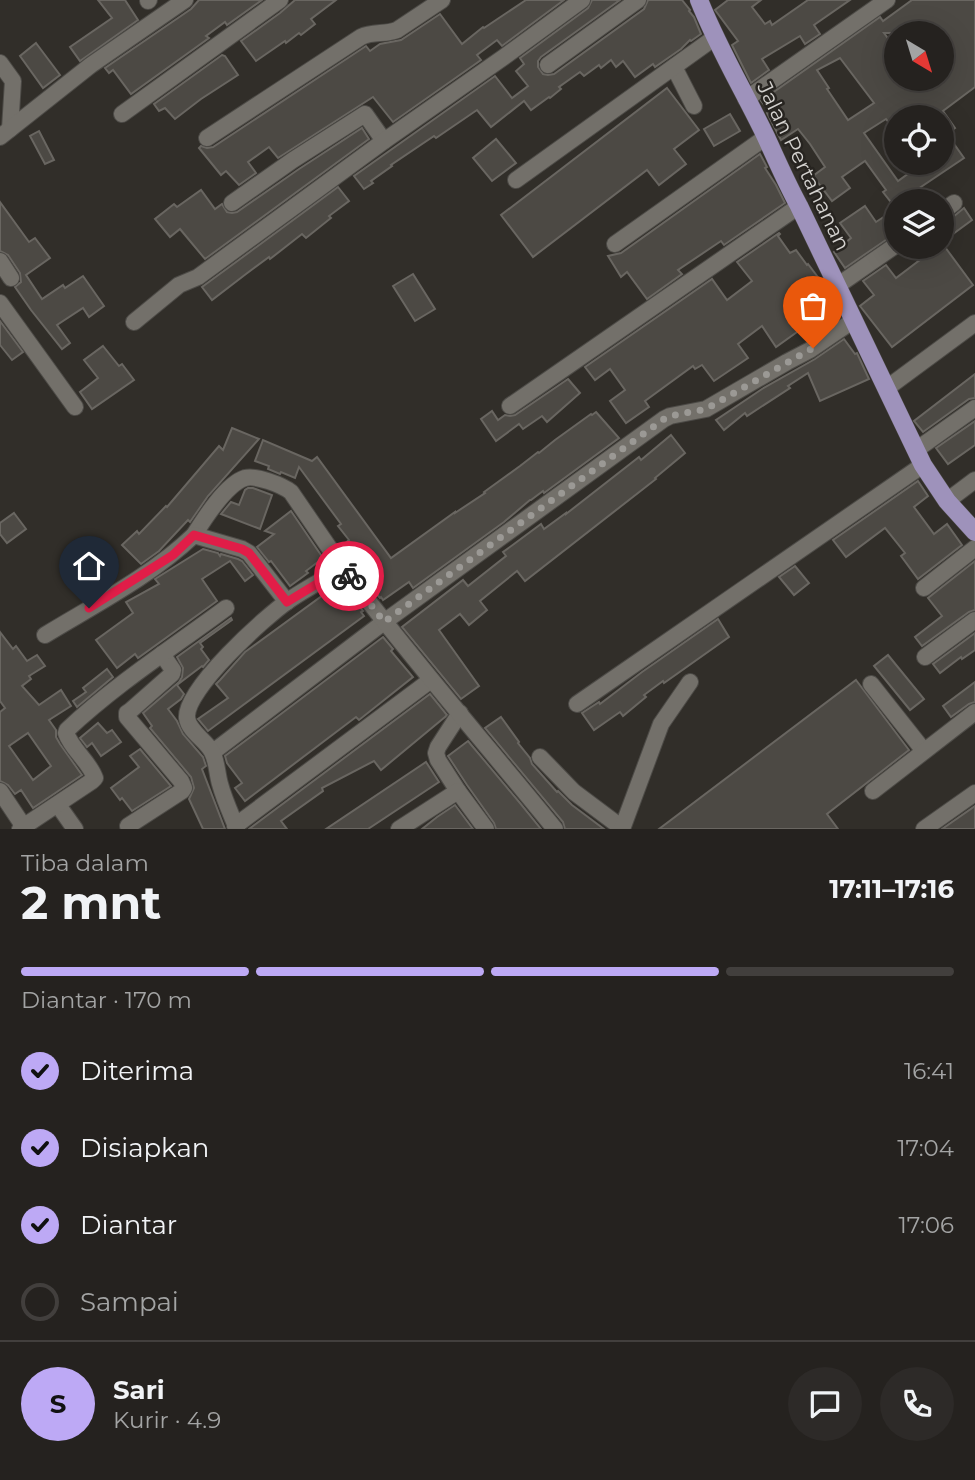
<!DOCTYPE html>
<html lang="id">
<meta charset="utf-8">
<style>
body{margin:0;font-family:Montserrat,sans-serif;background:#2d2a28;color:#f1f3f6;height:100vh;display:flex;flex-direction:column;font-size:26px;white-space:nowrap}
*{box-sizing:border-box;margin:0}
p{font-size:23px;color:#a3a4a4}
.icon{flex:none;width:38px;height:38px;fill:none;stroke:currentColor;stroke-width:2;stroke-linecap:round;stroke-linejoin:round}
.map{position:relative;height:829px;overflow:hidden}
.drawer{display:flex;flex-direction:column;background:#25221f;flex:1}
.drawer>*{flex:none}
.needle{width:46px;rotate:142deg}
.buttons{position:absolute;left:884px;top:21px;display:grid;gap:14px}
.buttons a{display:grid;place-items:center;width:70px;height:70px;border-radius:50%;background:#25221f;box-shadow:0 7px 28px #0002,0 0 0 2px #423f3d;font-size:35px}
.pin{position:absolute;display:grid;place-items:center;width:60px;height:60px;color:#fff;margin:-72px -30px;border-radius:50% 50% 50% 0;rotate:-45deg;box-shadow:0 0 7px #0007}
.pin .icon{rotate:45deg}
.courier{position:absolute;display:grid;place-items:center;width:70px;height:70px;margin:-35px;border:5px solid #e11d48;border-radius:50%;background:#fff;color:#222;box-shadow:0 2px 9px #0007}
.summary em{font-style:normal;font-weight:700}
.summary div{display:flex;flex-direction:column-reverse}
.summary{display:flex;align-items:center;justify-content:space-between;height:119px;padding:0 21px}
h1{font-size:46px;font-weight:700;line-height:52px}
.bar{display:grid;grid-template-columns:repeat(4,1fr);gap:10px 7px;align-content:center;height:84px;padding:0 21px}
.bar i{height:9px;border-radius:5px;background:#423f3d}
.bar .current{background:#bda9f5}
.bar p{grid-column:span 4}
.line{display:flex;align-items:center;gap:18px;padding:0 21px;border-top:2px solid #423f3d}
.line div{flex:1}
.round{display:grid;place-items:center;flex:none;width:74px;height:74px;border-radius:37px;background:#2d2a28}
ol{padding:0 21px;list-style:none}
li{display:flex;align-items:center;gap:21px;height:77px}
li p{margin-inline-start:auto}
li .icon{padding:7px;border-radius:50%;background:#bda9f5;color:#111;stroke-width:4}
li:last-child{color:#a3a4a4}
li i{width:38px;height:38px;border:4px solid #423f3d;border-radius:50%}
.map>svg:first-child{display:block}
.building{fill:#4c4944;stroke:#696661;stroke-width:2;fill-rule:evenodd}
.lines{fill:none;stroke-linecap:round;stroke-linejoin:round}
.minor-casing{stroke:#4d4b47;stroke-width:18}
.major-casing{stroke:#4d4b47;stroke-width:19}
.minor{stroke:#73706a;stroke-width:16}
.major{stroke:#9e92bb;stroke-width:18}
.done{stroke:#9b9995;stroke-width:7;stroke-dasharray:0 12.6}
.route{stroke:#e11d48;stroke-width:9}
.labels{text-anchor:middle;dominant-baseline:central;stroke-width:5;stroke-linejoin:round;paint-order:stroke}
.street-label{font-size:21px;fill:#d4d2cf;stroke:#272420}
</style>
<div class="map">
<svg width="975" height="829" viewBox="0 0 975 829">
<rect width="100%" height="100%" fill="#312e29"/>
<g class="building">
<polygon points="98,0 125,0 138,20 80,61 70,47 112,18"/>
<polygon points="199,0 262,0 227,25 225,22 206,36 209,38 131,94 113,70 109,73 105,68 191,9"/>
<polygon points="295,0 336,0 311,19 315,24 301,35 299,33 286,43 285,41 256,61 241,41 280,13"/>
<polygon points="526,0 564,0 502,46 497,40 477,55 481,60 393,122 373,97 278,158 269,147 248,162 256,173 239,185 226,171 221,175 199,148 201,146 207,148 213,147 366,46 370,51 380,44 401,40 440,14 462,44 483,27 484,28"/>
<polygon points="592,0 620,0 541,57 538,61 538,67 543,74 548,75 554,74 644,9 648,0 682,0 690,10 689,11 694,17 701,34 691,41 690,40 681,49 655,67 653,64 635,77 623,61 616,67 611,60 601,68 599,65 584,76 580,72 559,87 561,89 550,98 549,97 531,110 524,101 491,127 477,110 436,138 434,136 391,165 392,166 371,181 373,183 364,189 354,176 495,76 512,98 528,86 516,71 524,64 520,58 588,8"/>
<polygon points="728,0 761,0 752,7 765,24 770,21 772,25 808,0 850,0 814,25 820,34 805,44 800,36 762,59 769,70 751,83 732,45 738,41 715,10"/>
<path d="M912,0h63v87l-32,24 12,17 -8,6 17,24 -49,33 8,10h-33l-7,-9 3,-2 -21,-29 -23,16 8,11 -18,13 -19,-25 12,-9 -15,-23 -12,-15 -17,11 -14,-27 2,-2 -8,-10 119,-84 3,4zM884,33h58v46h-46v-30zM840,58l34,45 -26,17 -21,-31 2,-1 -12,-18zM896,117h46v46h-19l-25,18 -34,-48 22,-14 10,13z"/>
<polygon points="36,43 60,75 43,88 20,56"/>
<polygon points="222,55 225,56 238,75 201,99 175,119 165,108 159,111 154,104"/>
<polygon points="667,88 699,130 674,149 686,164 659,185 647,170 533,257 501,215"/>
<polygon points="730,114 740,131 714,146 704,129"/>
<polygon points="362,128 369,139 205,259 180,229 170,237 155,219 174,204 177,207 201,190 215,209 222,204 227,212 232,213 237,212 299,169"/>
<polygon points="39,131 54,160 45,164 30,136"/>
<polygon points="496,139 516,163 492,181 473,158"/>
<polygon points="760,154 767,167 765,168 776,185 785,203 724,245 721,241 678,270 682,274 647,299 627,272 621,277 608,256 621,253"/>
<polygon points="338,187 349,201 329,216 331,218 306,238 302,234 270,259 269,257 246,274 212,300 202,287"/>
<polygon points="0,202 29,242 35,238 50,258 26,275 42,299 63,285 65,288 83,276 104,306 89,317 83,308 57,325 70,343 62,349 31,310 15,287 21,282 20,273 8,255 0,251"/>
<polygon points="865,206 876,222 896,209 896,233 845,268 834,252 851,238 840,223"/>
<polygon points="964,208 972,220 942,242 942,226"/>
<polygon points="779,233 780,234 778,236 790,253 796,250 807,265 808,264 820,280 818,282 831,298 835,308 812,325 811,322 776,347 762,326 738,344 748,358 714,381 702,365 695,369 693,366 645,401 649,407 626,423 610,401 625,390 610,369 595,380 585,367 712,279 727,300 752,281 737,262"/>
<polygon points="942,243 973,285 892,347 860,306 874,295 863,281 886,265 896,278 937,247 942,247"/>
<polygon points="413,274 435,309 415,321 393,286"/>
<polygon points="0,321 23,352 12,360 0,345"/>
<polygon points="844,339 855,354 857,353 869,379 820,401 808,373 788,386 790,388 747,416 745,413 724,430 716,420 762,389 815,359"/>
<polygon points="103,346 119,366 122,364 134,380 92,409 80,392 98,378 84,360"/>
<polygon points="975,374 975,398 969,399 923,432 914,421"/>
<polygon points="568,379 580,393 547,422 542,416 523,429 519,424 496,441 481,419 492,411 498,420 505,415 510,416 515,415"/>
<polygon points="596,412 619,438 544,493 543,491 531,500 530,500 504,522 413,588 409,582 383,600 381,597 380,598 370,587 372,586 342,546 349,540 338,526 341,524 299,467 295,478 281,472 280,474 268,469 269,466 255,461 263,440 312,461 317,457 391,558 455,512 455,513 485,493 484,492 520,466 538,452 539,453 555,440 591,414 592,415"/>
<polygon points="975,421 975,445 948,464 936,448"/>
<polygon points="232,428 259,439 208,496 190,522 188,520 159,551 141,564 122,545 137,531 139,534 166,506 167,507 219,446 223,450"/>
<polygon points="671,435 685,453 655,478 656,479 525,581 517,571 480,601 487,610 469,625 460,614 439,630 479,686 461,699 402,627 463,580 468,586 506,556 503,552 514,544 541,524 544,529 566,513 566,514 639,457 641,460"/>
<polygon points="918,481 928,496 914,507 934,534 947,524 962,545 918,579 901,556 905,553 885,528 846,557 833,540"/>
<polygon points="248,488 253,488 272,495 260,529 221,514 231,502 239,505 245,490"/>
<polygon points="291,511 323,558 306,571 308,573 290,586 271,561 269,562 257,547 274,534 265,531"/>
<polygon points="14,513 26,529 7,543 0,534 0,523"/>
<polygon points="203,549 218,553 220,556 221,554 238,559 242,561 253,575 245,581 230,561 202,579 217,601 138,658 135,654 117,668 96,640 133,613 126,602 159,584 155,579"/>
<polygon points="975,561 975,610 969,612 922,646 915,637 942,616 928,598"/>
<polygon points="795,566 809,583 794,595 779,577"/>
<polygon points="341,582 363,611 361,612 364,616 208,731 198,719 228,698 216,684 220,680 245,652"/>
<polygon points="231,618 232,620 200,643 203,647 201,649 209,660 203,667 202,666 177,685 184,694 181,699 168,709 177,721 183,734 203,757 206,766 202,769 225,829 203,829 189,799 194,788 191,777 150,728 152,726 143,713 179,682 182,677 183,668 177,657"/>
<polygon points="718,619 729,637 664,683 663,681 644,695 646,697 623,716 620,712 594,730 582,713 599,702 600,704 642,672"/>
<path d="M0,632l13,17 3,-3 11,15 10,-6 8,11 -16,10 2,3 -9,7 17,19 22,-15 10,16 -22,14 7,10v7l4,7 22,31 -49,33 -12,-18 -6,4 -7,-9 -8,-4v-69l5,-4 -5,-7zM28,733l23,33 -18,14 -24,-34z"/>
<polygon points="975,633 975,650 962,659 961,657 940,673 933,664"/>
<polygon points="383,637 393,649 391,651 413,677 359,720 356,717 245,801 235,788 242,783 227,763 225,756"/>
<polygon points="888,655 924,699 910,710 874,666"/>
<polygon points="107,669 113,677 77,707 73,701 86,692 83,688"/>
<polygon points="856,680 909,750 827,814 838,829 659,829"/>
<polygon points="975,682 975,702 969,704 951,717 943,706"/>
<polygon points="430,694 447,715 445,717 381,770 374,761 322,788 323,791 281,821 287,829 249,829"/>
<polygon points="501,717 519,742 518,743 530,758 532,764 557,792 558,791 572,805 604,829 565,829 563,822 485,728"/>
<polygon points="98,723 107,733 112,730 121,742 101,756 92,743 87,747 80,738"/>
<polygon points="468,741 520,803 541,829 496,829 494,823 467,785 448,756"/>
<polygon points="140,749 171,786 132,811 122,798 120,800 111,788 139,767 130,756"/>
<polygon points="426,762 439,782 368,829 326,829"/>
<polygon points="455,805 473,829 422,829 437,817"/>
<polygon points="975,806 975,829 942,829"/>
</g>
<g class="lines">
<defs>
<g id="minor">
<polyline points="148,1 149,0"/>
<polyline points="0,63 13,81 10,129"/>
<polyline points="548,65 638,0"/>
<polyline points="674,67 694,106"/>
<polyline points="746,99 887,0"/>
<polyline points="122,114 280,0"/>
<polyline points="0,137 91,65 185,0"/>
<path d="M207,138l154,-101c12,-6 24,-2 36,-7l45,-30"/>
<polyline points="516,180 714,38"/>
<polyline points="232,203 293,160 365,114 384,141"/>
<polyline points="942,212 954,203"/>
<polyline points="615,244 766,137"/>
<polyline points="0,261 11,278"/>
<polyline points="837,286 896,245"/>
<polyline points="0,303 75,407"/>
<polyline points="134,322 179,285 198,277 384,141 504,57 582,0"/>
<polyline points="887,388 975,323"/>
<polyline points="510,406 799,206"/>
<polyline points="916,450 975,408"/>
<polyline points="947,501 975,480"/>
<path d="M194,535c10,-16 32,-51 51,-57 11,-3 37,7 46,14l52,76"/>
<polyline points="924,588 975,548"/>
<path d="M45,635c51,-31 106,-59 149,-100l48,14 7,4 38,49"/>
<polyline points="925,657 975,620"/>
<polyline points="871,684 924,751"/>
<polyline points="577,704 923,465"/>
<polyline points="460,713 438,747 436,753 438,760 458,791 486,829"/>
<polyline points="213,752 384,622 664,419 670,416 706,409 787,362 810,350 854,320"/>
<polyline points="540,757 574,792 622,828"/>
<polyline points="0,791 24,827"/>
<polyline points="873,791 975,712"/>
<polyline points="58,805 75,829"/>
<polyline points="128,826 182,791 184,788 181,781 127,717 127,713 130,711 172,674 173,670 162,654"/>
<polyline points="235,826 431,680"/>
<path d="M20,829l72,-48 3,-3c-6,-17 -23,-28 -29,-45l1,-3c49,-46 105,-82 159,-122"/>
<path d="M237,829c-6,-15 -13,-30 -17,-45 -3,-10 -3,-23 -8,-32 -6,-12 -23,-20 -25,-34 -3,-28 78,-101 101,-117 17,-12 37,-22 55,-33 67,89 141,174 212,261"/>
<polyline points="399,829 458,791"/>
<polyline points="622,829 661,724 690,682"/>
<polyline points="924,829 975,793"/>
</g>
<path id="major" d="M699,0c19,48 45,91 67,137 11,24 21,47 33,69l124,259 24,36 28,31"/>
</defs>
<use href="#minor" class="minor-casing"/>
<use href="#major" class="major-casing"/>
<use href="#minor" class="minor"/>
<use href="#major" class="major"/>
</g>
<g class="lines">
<polyline class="done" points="349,576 384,622 664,419 670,416 706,409 813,348"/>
<polyline class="route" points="89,608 173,555 194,535 242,549 249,553 287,602 343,568 349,576"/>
</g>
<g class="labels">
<g class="street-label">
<text transform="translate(804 166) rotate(64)">Jalan Pertahanan</text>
</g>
</g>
</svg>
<div class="buttons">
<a><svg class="needle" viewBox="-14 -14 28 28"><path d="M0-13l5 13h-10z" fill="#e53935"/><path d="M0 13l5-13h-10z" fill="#a3a4a4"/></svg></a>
<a><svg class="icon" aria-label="locate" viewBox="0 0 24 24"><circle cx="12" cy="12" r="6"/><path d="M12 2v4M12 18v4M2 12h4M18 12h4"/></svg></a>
<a><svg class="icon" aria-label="layers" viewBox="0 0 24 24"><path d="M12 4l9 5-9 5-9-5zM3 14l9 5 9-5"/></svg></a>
</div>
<div class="pin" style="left:813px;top:348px;background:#ea580c"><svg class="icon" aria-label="bag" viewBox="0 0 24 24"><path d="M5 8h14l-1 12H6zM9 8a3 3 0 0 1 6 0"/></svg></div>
<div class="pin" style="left:89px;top:608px;background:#1f2937"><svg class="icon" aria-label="home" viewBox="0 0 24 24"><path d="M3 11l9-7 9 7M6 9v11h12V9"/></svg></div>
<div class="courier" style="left:349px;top:576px"><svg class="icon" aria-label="bike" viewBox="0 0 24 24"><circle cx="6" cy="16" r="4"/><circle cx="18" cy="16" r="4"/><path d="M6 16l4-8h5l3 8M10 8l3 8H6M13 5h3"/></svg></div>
</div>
<section class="drawer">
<div class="summary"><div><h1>2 mnt</h1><p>Tiba dalam</p></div><em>17:11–17:16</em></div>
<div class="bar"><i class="current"></i><i class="current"></i><i class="current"></i><i></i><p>Diantar · 170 m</p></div>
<ol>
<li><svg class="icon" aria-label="check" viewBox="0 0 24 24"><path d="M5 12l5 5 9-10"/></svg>Diterima<p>16:41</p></li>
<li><svg class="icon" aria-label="check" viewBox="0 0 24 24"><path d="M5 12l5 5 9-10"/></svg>Disiapkan<p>17:04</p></li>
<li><svg class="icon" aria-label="check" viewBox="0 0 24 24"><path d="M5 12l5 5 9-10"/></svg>Diantar<p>17:06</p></li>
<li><i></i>Sampai</li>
</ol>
<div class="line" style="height:126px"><b class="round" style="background:#bda9f5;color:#111">S</b><div><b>Sari</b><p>Kurir · 4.9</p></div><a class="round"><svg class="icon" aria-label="chat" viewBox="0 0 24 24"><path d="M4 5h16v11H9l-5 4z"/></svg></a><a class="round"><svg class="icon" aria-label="phone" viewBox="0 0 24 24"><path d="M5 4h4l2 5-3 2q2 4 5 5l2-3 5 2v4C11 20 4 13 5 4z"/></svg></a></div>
</section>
